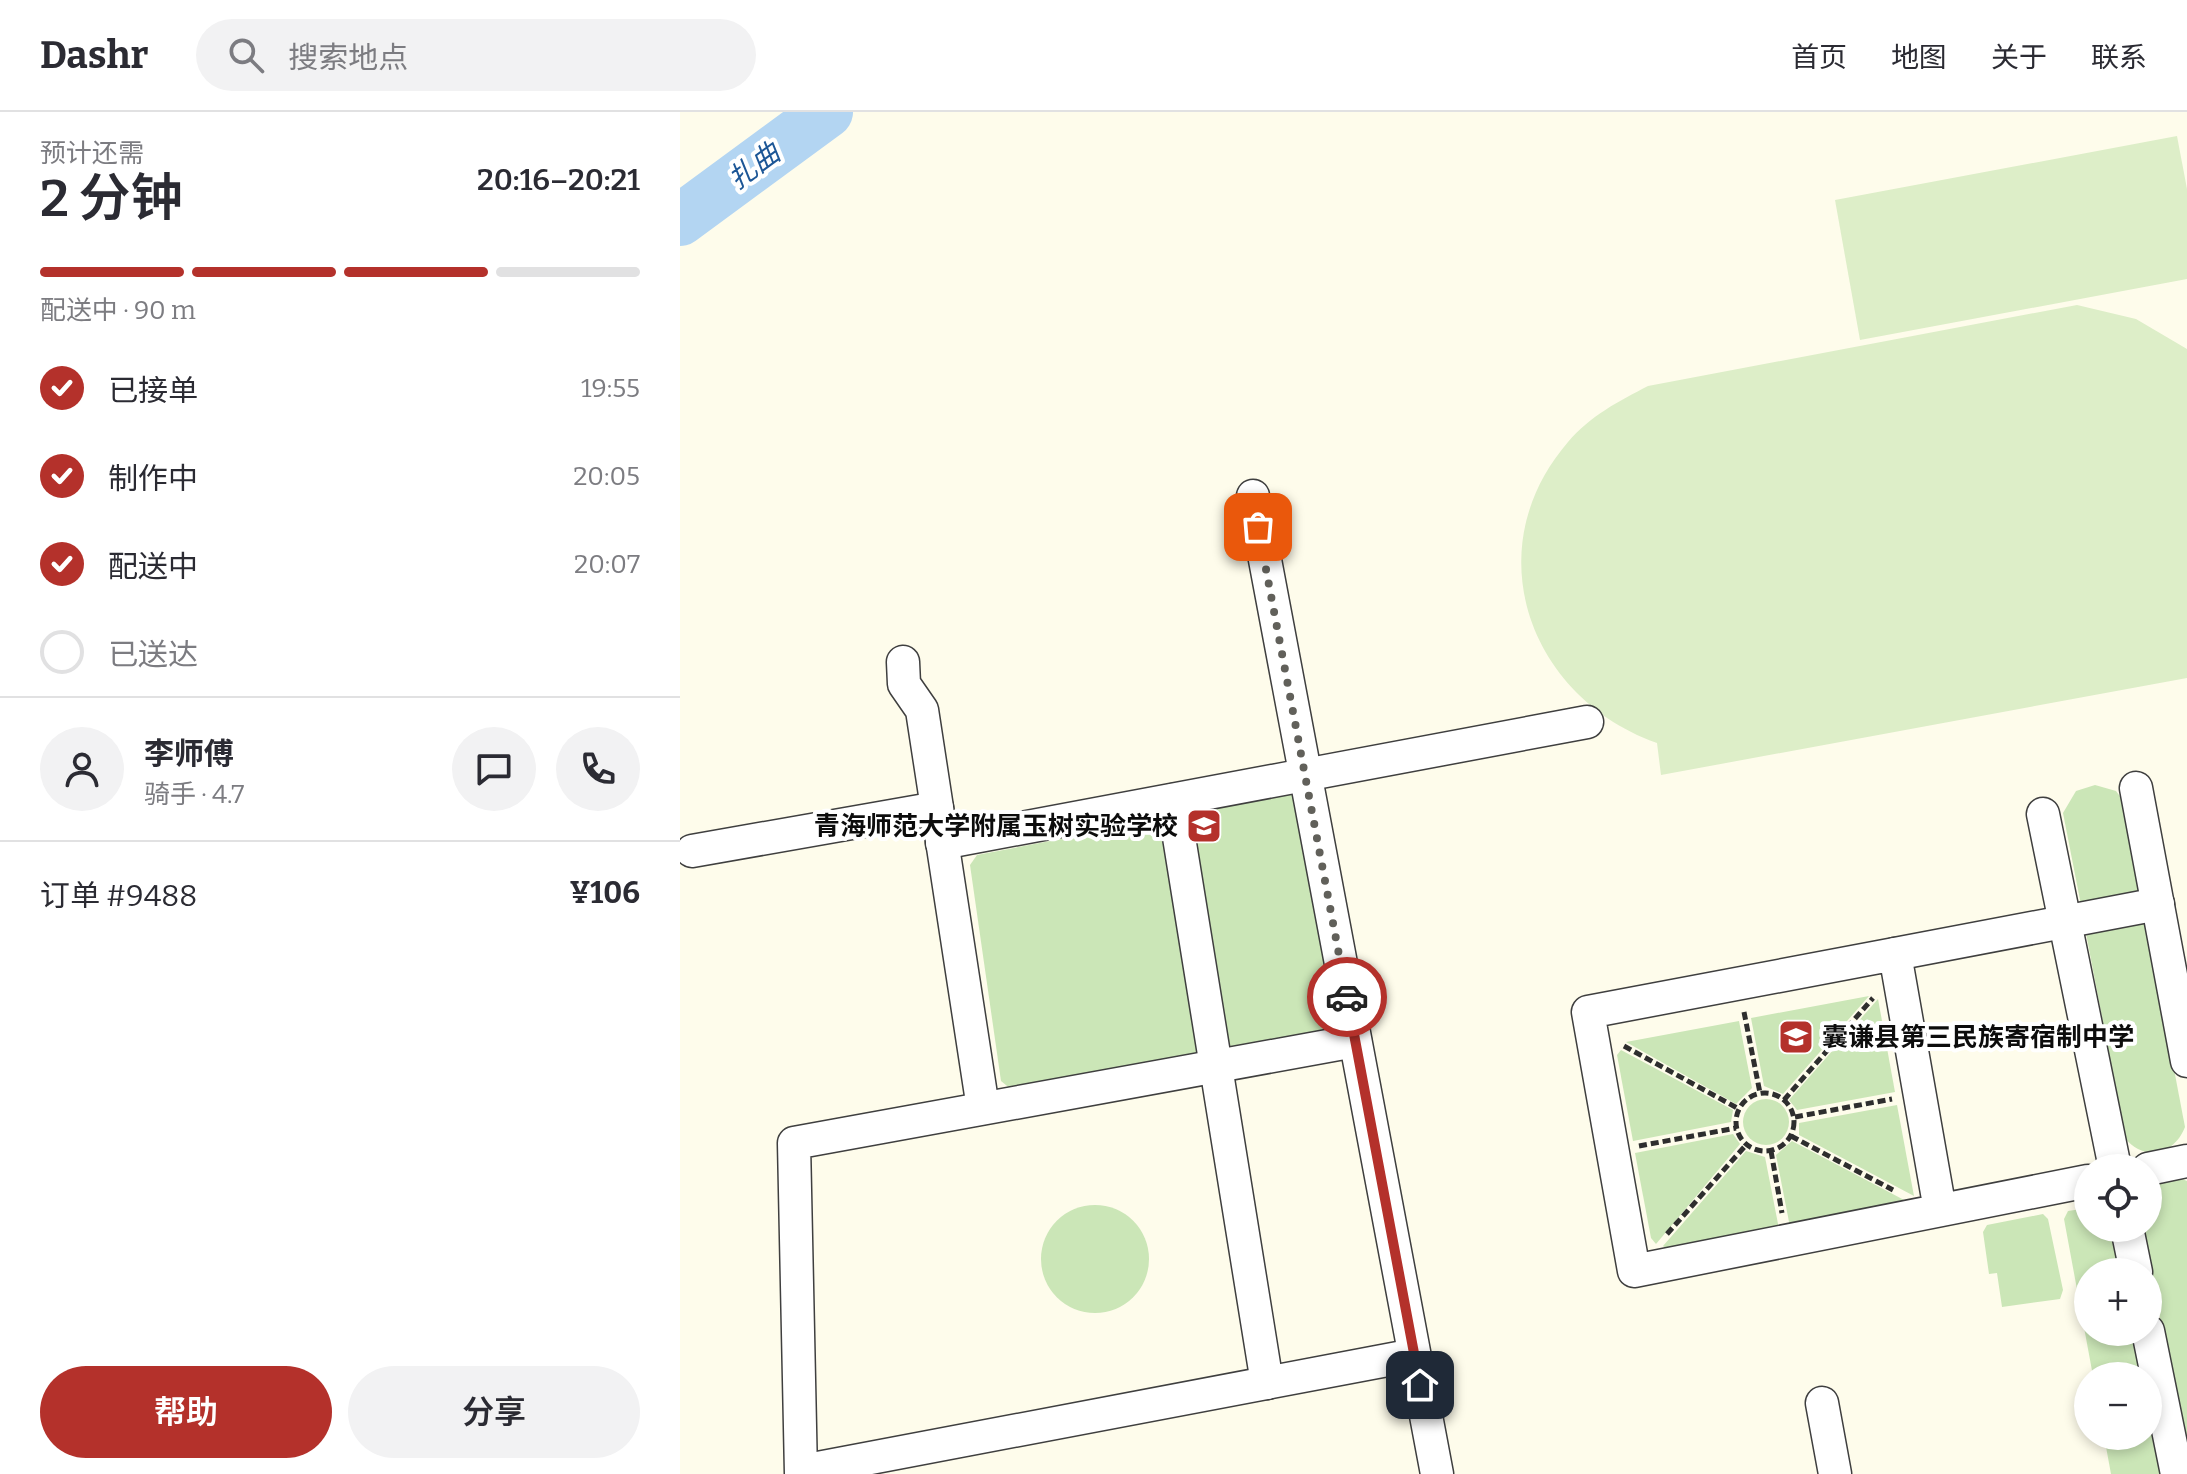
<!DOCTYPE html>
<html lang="zh">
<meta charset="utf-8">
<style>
body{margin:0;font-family:Bitter,"Noto Sans SC",serif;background:#f2f2f3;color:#2b2b33;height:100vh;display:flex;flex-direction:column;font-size:30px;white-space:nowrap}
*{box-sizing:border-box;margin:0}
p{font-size:26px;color:#7c7c81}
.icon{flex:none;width:44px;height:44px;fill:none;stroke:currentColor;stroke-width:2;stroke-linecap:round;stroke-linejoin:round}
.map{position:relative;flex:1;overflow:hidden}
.sheet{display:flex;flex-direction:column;background:#fff;width:680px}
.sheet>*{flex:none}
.tools{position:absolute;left:1394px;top:1042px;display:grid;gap:16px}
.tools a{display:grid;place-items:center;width:88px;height:88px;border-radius:50%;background:#fff;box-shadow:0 4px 12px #0003;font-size:40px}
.pin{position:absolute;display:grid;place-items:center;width:68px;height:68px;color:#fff;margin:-34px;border-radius:16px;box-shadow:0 4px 12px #0006}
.courier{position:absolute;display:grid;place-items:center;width:80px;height:80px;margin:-40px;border:6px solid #b4312b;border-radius:50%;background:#fff;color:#222;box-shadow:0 2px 10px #0007}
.head em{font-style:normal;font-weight:600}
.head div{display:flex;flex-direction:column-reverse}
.head{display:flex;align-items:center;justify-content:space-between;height:136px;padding:0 40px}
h1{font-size:52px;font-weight:600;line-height:60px}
.bar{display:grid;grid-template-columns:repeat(4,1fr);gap:12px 8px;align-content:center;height:96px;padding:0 40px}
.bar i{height:10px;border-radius:6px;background:#e1e1e2}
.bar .current{background:#b4312b}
.bar p{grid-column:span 4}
.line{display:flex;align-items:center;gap:20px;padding:0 40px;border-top:2px solid #e1e1e2}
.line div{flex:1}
.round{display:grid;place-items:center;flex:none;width:84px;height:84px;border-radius:42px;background:#f2f2f3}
ol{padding:0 40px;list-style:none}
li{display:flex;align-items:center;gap:24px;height:88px}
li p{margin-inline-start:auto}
li .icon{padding:8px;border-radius:50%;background:#b4312b;color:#fff;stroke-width:4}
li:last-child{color:#7c7c81}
li i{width:44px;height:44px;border:4px solid #e1e1e2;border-radius:50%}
.cta{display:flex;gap:16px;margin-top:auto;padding:16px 40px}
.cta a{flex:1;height:92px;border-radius:48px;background:#b4312b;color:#fff;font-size:32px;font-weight:600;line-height:92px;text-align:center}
.cta a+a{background:#f2f2f3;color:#2b2b33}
header{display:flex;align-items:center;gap:48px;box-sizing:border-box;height:112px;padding:0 40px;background:#fff;border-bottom:2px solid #e1e1e2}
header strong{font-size:38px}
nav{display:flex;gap:44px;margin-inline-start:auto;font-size:28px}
.search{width:560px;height:72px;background:#f2f2f3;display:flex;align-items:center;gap:20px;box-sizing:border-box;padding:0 28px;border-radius:44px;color:#7c7c81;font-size:30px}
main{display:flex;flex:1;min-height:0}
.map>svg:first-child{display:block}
.green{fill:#cbe6b7}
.pitch{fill:#ddeec8}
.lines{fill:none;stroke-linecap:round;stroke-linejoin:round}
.river{stroke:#b3d5f2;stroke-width:52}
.minor-casing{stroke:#3f3f3f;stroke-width:35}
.path{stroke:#2e2e2e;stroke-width:5;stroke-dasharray:8 4;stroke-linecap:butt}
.minor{stroke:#fff;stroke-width:32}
.done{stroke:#61605a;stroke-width:8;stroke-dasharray:0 14.4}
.route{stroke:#b4312b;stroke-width:10}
.labels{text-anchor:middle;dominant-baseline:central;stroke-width:8;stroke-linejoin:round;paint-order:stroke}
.poi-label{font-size:26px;font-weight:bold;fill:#0c0c0c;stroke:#fff;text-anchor:end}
.water-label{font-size:28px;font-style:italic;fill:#1c5696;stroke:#fff}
</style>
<header>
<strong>Dashr</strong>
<div class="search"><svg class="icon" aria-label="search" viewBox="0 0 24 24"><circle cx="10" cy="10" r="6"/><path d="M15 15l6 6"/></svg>搜索地点</div>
<nav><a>首页</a><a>地图</a><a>关于</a><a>联系</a></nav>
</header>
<main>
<section class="sheet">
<div class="head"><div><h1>2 分钟</h1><p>预计还需</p></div><em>20:16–20:21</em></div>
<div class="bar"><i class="current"></i><i class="current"></i><i class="current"></i><i></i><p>配送中 · 90 m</p></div>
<ol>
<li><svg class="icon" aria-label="check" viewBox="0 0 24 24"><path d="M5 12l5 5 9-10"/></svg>已接单<p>19:55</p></li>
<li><svg class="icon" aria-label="check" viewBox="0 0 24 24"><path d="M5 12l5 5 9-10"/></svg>制作中<p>20:05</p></li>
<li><svg class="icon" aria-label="check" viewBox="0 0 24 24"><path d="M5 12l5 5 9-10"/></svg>配送中<p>20:07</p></li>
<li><i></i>已送达</li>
</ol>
<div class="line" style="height:144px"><a class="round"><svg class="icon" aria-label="person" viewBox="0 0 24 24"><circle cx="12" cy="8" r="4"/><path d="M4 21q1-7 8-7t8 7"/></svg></a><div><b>李师傅</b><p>骑手 · 4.7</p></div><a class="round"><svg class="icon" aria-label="chat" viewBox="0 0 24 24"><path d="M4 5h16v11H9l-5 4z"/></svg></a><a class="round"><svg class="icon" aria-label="phone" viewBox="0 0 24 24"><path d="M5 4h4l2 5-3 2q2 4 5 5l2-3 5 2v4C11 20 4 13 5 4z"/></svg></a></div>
<div class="line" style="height:104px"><div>订单 #9488</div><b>¥106</b></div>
<div class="cta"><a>帮助</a><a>分享</a></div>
</section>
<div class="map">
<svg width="1507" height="1362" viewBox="0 0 1507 1362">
<rect width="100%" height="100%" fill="#fefceb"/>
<g class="green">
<polygon points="1415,673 1436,679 1442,687 1460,781 1401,793 1383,701 1396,679"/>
<polygon points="615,682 663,915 540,936 503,700"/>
<polygon points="490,706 526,941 332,978 321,969 290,753 297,743"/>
<path d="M1465,805l40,210c-11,28 -41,35 -60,11l-40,-210z"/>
<polygon points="1189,884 1103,982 1084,974 1071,906"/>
<polygon points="1198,887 1215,980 1117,998 1109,988"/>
<polygon points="1059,909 1072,976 1056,992 946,930"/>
<polygon points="941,938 1053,998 1051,1010 953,1029 937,943"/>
<circle cx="1086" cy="1010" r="23"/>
<polygon points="1217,993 1234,1084 1119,1023 1119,1011"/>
<polygon points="1053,1022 1060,1032 976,1132 971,1126 955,1041"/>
<polygon points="1112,1029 1226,1089 1110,1115 1096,1043"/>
<polygon points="1066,1039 1085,1045 1099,1117 987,1138 983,1134"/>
<polygon points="1495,1064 1507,1069 1507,1348 1463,1116 1468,1116 1468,1072"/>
<circle cx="415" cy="1147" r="54"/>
<polygon points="1408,1096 1408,1116 1437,1116 1445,1160 1408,1160 1408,1220 1457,1220 1465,1264 1413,1264 1384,1107 1388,1099"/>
<polygon points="1363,1102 1368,1107 1383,1178 1380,1187 1322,1195 1317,1161 1309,1162 1303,1120 1307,1113"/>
<polygon points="1468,1280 1484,1362 1431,1362 1424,1324 1468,1324"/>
</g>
<g class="pitch">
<polygon points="1497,24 1507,77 1507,167 1180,228 1155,88"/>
<path d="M1397,193l59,14 51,30v329l-526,97 -4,-32c-128,-46 -182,-193 -89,-301 22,-26 51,-41 80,-56z"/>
</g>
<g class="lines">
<polyline class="river" points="0,108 147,0"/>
<defs>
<g id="minor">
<polyline points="573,384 757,1362"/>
<polyline points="223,550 224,572 242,598 303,996"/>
<polyline points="1456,676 1507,949"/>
<polyline points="493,688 587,1271"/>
<polyline points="1363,702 1435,1056"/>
<polyline points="262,731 907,610"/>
<polyline points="12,739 257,696"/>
<polyline points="1215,842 1478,792"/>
<polyline points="1468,1057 1507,1049"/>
<polyline points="1260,1098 1215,842 908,900 954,1159 1408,1069"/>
<polyline points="1447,1116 1456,1160"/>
<polyline points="1468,1219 1497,1362"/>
<polyline points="1142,1291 1155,1362"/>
<polyline points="122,1359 734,1243"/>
<polyline points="121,1362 114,1031 675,929"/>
</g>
</defs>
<use href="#minor" class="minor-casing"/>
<g class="path">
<polyline points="1064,900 1080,981"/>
<polyline points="944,934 1059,997"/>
<circle cx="1085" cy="1010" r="29"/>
<polyline points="1104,988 1193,886"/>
<polyline points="1115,1005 1212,987"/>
<polyline points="1111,1024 1213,1078"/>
<polyline points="959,1034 1056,1016"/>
<polyline points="1091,1039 1102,1101"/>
<polyline points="987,1122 1066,1033"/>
</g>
<use href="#minor" class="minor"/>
</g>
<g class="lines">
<polyline class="done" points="578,415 667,885"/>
<polyline class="route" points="667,885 740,1273"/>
</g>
<defs>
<symbol id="school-square" viewBox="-11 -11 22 22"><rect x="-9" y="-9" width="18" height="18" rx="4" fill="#b4312b" stroke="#fff"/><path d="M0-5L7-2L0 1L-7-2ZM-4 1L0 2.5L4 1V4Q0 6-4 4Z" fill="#fff"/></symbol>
</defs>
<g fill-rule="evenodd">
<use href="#school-square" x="504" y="694" width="40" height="40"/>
<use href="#school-square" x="1096" y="905" width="40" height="40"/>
</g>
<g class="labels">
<g class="poi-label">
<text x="498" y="714">青海师范大学附属玉树实验学校</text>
<text x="1142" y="925" text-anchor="start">囊谦县第三民族寄宿制中学</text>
</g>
<g class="water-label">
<text transform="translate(74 54) rotate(-36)">扎曲</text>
</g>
</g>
</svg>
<div class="tools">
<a><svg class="icon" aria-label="locate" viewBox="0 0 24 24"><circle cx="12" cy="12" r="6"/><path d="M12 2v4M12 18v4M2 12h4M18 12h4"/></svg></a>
<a>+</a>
<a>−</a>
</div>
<div class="pin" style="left:578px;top:415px;background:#ea580c"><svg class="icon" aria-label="bag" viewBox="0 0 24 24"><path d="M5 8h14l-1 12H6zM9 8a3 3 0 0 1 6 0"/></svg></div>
<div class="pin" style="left:740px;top:1273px;background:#1f2937"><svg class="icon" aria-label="home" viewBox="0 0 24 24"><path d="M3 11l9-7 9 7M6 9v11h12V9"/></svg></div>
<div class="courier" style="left:667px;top:885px"><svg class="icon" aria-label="car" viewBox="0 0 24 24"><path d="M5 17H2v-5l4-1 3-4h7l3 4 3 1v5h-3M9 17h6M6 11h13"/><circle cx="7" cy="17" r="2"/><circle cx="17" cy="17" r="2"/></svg></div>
</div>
</main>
